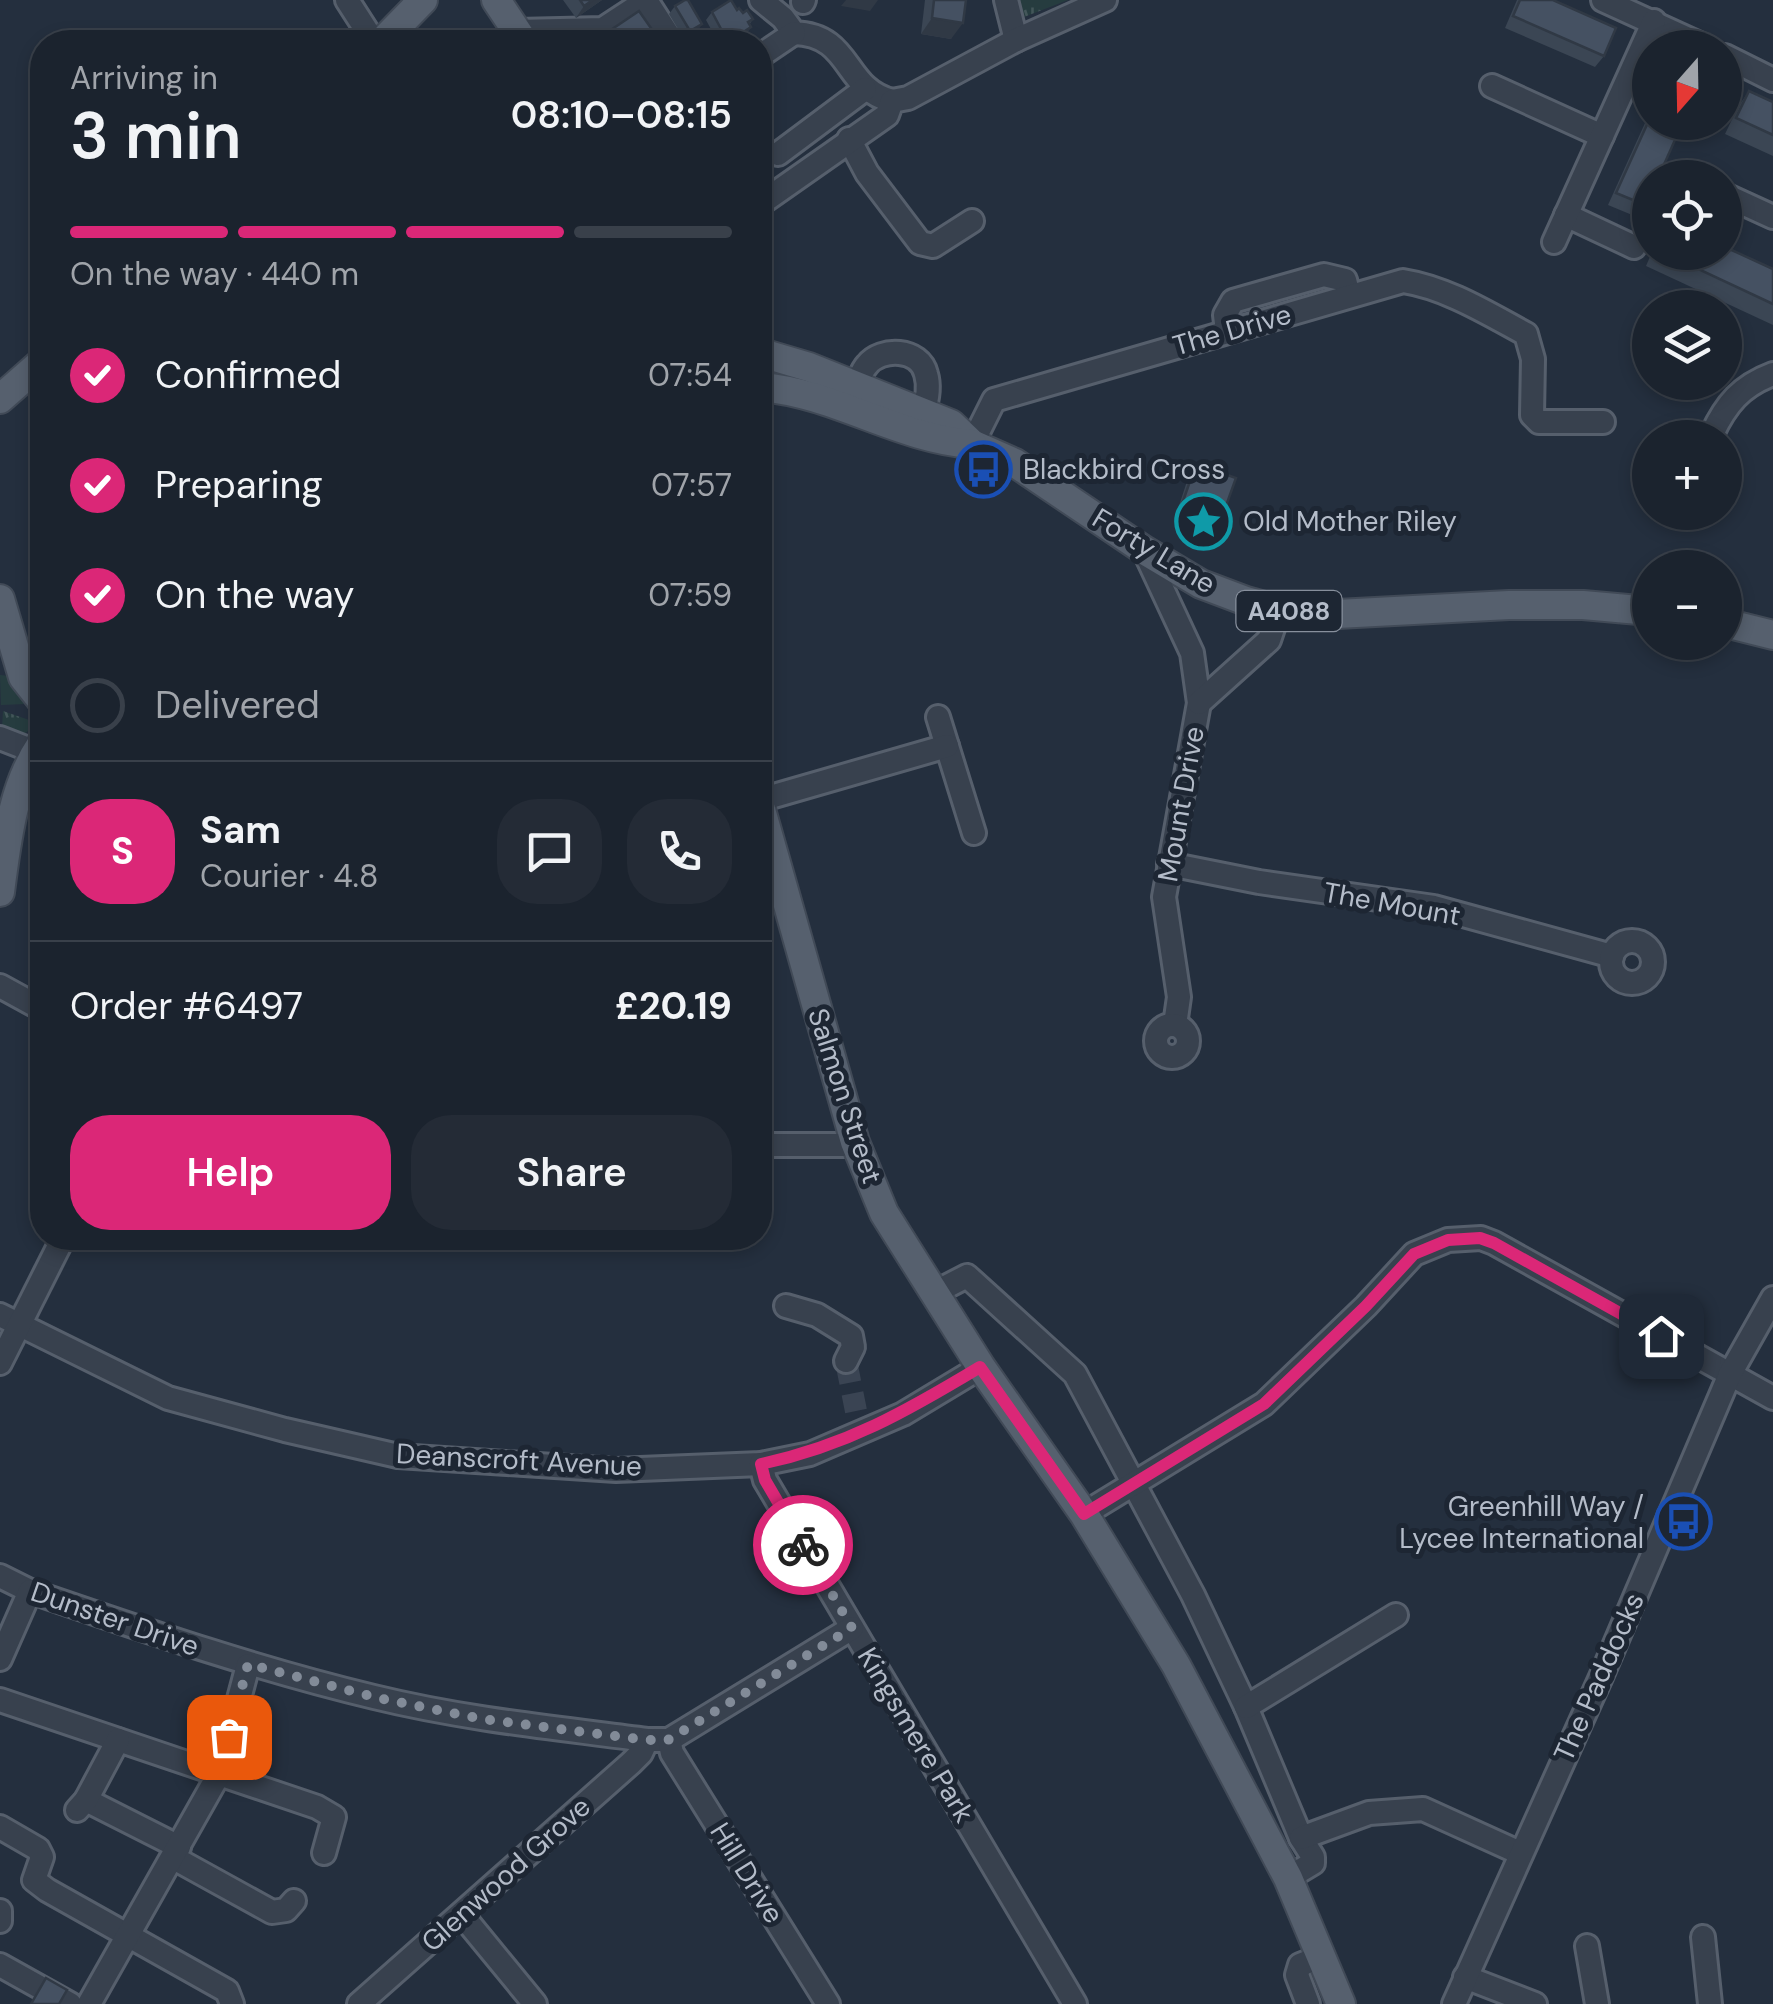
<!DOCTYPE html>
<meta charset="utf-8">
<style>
body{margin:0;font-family:"DM Sans",sans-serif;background:#242b36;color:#f1f3f6;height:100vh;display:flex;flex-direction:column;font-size:38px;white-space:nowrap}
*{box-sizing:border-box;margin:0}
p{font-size:32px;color:#a0a4aa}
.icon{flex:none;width:55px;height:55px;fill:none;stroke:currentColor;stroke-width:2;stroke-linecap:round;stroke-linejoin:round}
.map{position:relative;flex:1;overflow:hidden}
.side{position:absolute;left:30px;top:30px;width:742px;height:1220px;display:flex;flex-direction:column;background:#1b232e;border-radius:40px;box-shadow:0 5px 15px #0003,0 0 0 2px #39404a}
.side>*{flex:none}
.needle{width:65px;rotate:200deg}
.fabs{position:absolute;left:1632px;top:30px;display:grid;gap:20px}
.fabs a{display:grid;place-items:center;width:110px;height:110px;border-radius:50%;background:#1b232e;box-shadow:0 5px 15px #0003,0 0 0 2px #39404a;font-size:50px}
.pin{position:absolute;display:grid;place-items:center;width:85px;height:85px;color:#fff;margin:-42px;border-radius:20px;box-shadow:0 5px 15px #0006}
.courier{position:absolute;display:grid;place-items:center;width:100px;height:100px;margin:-50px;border:8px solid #db2777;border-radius:50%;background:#fff;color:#222;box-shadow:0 2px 12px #0007}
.headline em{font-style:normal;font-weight:600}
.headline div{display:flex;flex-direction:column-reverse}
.headline{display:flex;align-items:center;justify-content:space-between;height:170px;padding:0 40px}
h1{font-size:65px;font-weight:600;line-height:75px}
.bar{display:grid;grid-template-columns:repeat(4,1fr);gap:15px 10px;align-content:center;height:120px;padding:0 40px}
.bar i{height:12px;border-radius:8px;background:#39404a}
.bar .current{background:#db2777}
.bar p{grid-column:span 4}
.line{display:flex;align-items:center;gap:25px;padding:0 40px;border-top:2px solid #39404a}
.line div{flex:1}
.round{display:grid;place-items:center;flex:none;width:105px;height:105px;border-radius:40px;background:#242b36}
ol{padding:0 40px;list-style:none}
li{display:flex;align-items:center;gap:30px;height:110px}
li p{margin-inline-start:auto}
li .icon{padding:10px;border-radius:50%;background:#db2777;color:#fff;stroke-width:4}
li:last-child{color:#a0a4aa}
li i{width:55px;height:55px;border:5px solid #39404a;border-radius:50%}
.action{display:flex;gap:20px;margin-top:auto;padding:20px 40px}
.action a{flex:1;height:115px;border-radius:40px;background:#db2777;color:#fff;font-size:40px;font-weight:600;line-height:115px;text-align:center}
.action a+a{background:#242b36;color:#f1f3f6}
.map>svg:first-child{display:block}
.grass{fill:url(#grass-tufts)}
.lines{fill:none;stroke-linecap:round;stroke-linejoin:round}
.minor-tunnel{stroke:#3a4453;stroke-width:22;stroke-dasharray:22 11;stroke-linecap:butt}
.minor-casing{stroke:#565f6c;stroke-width:28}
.major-casing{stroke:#414a57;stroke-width:32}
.minor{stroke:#38414e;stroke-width:22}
.major{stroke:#56606e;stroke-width:28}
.wall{fill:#3b4654}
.shaded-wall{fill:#303945}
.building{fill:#455162;stroke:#303945;stroke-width:2.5}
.done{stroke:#828b98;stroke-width:10;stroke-dasharray:0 18}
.route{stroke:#db2777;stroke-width:12}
.labels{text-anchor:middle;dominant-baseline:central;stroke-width:10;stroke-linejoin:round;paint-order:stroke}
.shield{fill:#1d2633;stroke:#878f9c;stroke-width:2.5}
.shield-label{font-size:25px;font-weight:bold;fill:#b4bcc9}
.street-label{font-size:28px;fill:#b4bcc9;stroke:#1d2633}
.poi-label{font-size:28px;fill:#b4bcc9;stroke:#1d2633;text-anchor:start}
</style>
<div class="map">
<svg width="1773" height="2004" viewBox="0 0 1773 2004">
<defs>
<pattern id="grass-tufts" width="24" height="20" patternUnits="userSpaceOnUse" patternTransform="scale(2.5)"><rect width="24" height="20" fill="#263c3f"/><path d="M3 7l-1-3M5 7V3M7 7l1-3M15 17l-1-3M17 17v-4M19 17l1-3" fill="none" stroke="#435659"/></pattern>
</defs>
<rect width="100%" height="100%" fill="#242f3e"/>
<g class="grass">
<polygon points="1015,0 1068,0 1024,17 1014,7"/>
<polygon points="0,675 9,676 24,704 1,705"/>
<polygon points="3,711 32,721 28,731 22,736 2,728"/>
</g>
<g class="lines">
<polyline class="minor-tunnel" points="846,1361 856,1411"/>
<defs>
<g id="minor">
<polyline points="347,0 374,42"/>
<path d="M761,0l22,18 11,15c59,2 48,55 98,68"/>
<polyline points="1006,0 1016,40"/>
<polyline points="1603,0 1708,48"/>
<polyline points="803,2 804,0"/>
<polyline points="517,31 603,29 644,2 649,5 673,42"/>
<polyline points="760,56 794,33"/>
<polyline points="1725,56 1773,80"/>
<polyline points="1492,86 1602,136"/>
<polyline points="849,139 867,173 920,243 933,246 972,221"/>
<polyline points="778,154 865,89"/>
<polyline points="1725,195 1773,217"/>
<polyline points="760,204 887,115 892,101 908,98 1016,40 1105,0"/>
<polyline points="1566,215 1634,247"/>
<polyline points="1554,242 1654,21"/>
<polyline points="1227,331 1225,315 1233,301 1324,275 1345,280 1349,296"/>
<path d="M856,386c3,-6 6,-16 11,-21 14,-18 53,-17 59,9 4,13 1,27 -3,39"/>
<path d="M1712,434c14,-30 29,-48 61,-60"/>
<path d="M972,444l22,-44 409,-119c44,7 84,32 123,53l7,25 -1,56 7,7h64"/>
<polyline points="1144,550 1192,653 1199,703 1164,897 1179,997 1175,1025"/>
<polyline points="1199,703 1269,640 1279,610"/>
<polyline points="938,717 974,833"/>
<polyline points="0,738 36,752"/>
<polyline points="760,800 947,746"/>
<polyline points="1169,864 1259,882 1434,907 1612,956"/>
<circle cx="1632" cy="962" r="21"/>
<polyline points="0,986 42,1009"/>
<circle cx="1172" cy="1041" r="16"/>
<polyline points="760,1145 842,1145 855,1142"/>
<polyline points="934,1293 967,1276 1075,1374 1193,1595 1246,1707 1301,1838 1313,1857 1313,1863 1288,1878"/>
<polyline points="786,1306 817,1315 851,1336 853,1347 846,1361"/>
<polyline points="0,1315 168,1398 285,1430 398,1456 616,1470 761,1464 810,1454 903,1414 981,1367"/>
<polyline points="0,1363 62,1240"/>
<polyline points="761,1464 765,1480 1075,2004"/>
<polyline points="1084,1514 1264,1404 1366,1306 1414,1254 1448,1240 1481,1238 1494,1243 1773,1398"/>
<path d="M0,1576l30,15c114,39 227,78 344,106 90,22 181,31 273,43h22l183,-112"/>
<polyline points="0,1659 30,1591"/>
<polyline points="0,1700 317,1807 334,1817 324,1853"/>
<polyline points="1246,1707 1396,1615"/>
<polyline points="669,1740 672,1753 828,2004"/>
<polyline points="86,1800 179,1847"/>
<polyline points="77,1810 86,1800 118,1740"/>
<polyline points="0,1827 38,1849 42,1857 34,1880 47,1890 227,1991 232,2004"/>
<polyline points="1301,1838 1369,1813 1423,1809 1520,1853"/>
<polyline points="174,1858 272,1912 286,1910 294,1901"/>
<polyline points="0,1911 0,1921"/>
<polyline points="462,1915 535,2004"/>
<polyline points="1703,1937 1710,2004"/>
<polyline points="1587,1946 1597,2004"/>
<polyline points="0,1965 70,2004"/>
<polyline points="1465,1977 1535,2004"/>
<polyline points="89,2004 219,1774 248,1665"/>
<polyline points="359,2004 631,1763 641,1753 647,1740"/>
<polyline points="1308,2004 1297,1975 1300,1965 1320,1957"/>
<polyline points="1454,2004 1601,1677 1730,1374 1773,1298"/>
</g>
<g id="major">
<polyline points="496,0 524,42"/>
<polyline points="382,42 423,0"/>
<polyline points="765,354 809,367 951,424 972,444 1015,463 1144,550 1201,584 1246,601 1279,610 1318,615 1509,605 1583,605 1650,611"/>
<path d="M761,387c74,6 138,52 211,57"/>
<polyline points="0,399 42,362"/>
<polyline points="0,599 23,677 42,701"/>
<polyline points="1725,623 1773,635"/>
<polyline points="760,806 855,1142 884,1213 981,1367 1084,1514 1176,1665 1288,1878 1341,2004"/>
<path d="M0,892c7,-52 12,-105 42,-149"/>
</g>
</defs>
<use href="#minor" class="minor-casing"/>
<use href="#major" class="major-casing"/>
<use href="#minor" class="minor"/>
<use href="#major" class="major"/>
</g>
<g class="wall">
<polygon points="563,0 602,0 576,18"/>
<polygon points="925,0 966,0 951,39 921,34"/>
<polygon points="1517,0 1553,0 1604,56 1595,67 1505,28"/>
<polygon points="675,6 697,32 684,39 669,14"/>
<polygon points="737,10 753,19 749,25 751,27 745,35 734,42 718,42 706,20 712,12"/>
<polygon points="1749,91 1773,102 1773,156 1725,134 1738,107"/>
<polygon points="1650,112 1645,205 1637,217 1608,205"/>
<polygon points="1652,252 1725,252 1773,269 1773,325 1646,266"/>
<polygon points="1196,464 1222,517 1217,525 1200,519 1202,512 1197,511 1192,517 1177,512 1190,472"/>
</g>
<g class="shaded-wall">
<polygon points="593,0 602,0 576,18 584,6"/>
<polygon points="846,0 878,0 870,11 841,6"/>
<polygon points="932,18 963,23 951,39 921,34"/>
<polygon points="702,24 697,32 684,39 690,31"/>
<polygon points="751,27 745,35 734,42 728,42"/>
<polygon points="1200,502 1208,504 1202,512 1197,511 1192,517 1177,512 1182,504"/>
<polygon points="1205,511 1222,517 1217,525 1200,519"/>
</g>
<g class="building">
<polygon points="580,0 593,0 584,6"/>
<polygon points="685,0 688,0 702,24 690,31 675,6"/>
<polygon points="731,0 737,10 739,8 743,13 747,10 753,19 748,22 751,27 728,42 712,12"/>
<polygon points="934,0 966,0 963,23 932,18"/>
<polygon points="1520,0 1553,0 1616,28 1604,56 1513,16"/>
<polygon points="639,11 653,31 636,42 593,42"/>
<polygon points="1749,91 1773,102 1773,135 1736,118"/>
<polygon points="1650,118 1650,122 1683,122 1658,178 1650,178 1650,195 1645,205 1616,193"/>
<polygon points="760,142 763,156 760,163"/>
<polygon points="1725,247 1773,269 1773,304 1662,252 1725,252"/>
<polygon points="1196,464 1236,478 1222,517 1205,511 1208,504 1200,502 1198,509 1182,504"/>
<polygon points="46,1978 67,1990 59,2004 31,2004"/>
</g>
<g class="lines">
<polyline class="done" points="229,1737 248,1664 378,1698 482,1719 646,1740 668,1740 852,1628 803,1545"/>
<path class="route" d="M803,1545l-38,-65 -4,-16c85,-18 146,-53 219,-97l104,147 180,-110 102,-98 48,-52 34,-14 32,-2 14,5 167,93"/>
</g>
<defs>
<symbol id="bus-ring" viewBox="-11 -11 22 22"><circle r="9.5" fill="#1d2633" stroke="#1a4fb4" stroke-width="1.5"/><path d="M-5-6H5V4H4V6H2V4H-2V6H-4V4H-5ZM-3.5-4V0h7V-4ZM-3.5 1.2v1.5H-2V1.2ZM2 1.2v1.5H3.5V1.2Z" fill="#1a4fb4"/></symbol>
<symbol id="sight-ring" viewBox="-11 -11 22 22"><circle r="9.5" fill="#1d2633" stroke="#0f9aa8" stroke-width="1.5"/><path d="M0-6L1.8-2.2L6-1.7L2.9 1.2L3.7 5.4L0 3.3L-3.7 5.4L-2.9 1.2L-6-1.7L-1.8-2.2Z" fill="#0f9aa8"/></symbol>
</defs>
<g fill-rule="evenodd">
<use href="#bus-ring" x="952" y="438" width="63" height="63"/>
<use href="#sight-ring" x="1172" y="490" width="63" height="63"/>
<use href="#bus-ring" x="1652" y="1490" width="63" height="63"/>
</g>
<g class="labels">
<rect class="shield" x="1236.5" y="591" width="105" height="40" rx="8"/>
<g class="shield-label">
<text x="1289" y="611">A4088</text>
</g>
<g class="street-label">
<text transform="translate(1232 330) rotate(-16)">The Drive</text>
<text transform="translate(1154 551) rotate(31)">Forty Lane</text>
<text transform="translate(1181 804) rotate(-80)">Mount Drive</text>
<text transform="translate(1392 904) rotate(10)">The Mount</text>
<text transform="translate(845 1096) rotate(72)">Salmon Street</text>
<text transform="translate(519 1460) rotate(3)">Deanscroft Avenue</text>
<text transform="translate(115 1619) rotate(19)">Dunster Drive</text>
<text transform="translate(1599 1677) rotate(-66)">The Paddocks</text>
<text transform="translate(916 1735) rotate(59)">Kingsmere Park</text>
<text transform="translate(747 1873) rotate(58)">Hill Drive</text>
<text transform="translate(506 1874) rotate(-42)">Glenwood Grove</text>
</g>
<g class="poi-label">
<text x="1023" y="469">Blackbird Cross</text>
<text x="1243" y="521">Old Mother Riley</text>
<text x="1644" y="1506" text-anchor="end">Greenhill Way /<tspan x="1644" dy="32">Lycee International</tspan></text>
</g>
</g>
</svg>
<div class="fabs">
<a><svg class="needle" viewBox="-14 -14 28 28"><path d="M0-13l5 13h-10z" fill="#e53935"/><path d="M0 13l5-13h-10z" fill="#a0a4aa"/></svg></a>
<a><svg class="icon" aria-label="locate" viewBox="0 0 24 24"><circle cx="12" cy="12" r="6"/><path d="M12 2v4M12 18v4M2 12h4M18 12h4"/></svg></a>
<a><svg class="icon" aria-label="layers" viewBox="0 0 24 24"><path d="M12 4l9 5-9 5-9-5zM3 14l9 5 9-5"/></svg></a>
<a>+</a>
<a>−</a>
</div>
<div class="pin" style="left:229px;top:1737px;background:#ea580c"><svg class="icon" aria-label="bag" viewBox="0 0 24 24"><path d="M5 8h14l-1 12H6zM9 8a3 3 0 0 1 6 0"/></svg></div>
<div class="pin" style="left:1661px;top:1336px;background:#1f2937"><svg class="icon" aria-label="home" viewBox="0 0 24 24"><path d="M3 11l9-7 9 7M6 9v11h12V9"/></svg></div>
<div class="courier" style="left:803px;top:1545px"><svg class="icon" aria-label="bike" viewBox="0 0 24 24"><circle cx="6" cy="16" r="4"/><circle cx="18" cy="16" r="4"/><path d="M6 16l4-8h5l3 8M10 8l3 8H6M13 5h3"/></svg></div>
<section class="side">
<div class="headline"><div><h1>3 min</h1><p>Arriving in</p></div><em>08:10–08:15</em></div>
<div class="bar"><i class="current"></i><i class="current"></i><i class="current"></i><i></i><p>On the way · 440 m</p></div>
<ol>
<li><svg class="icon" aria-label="check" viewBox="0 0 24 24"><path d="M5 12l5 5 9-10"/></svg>Confirmed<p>07:54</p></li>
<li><svg class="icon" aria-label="check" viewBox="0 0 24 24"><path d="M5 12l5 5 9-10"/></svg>Preparing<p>07:57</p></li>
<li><svg class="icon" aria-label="check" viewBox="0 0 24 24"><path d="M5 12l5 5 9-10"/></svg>On the way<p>07:59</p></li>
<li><i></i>Delivered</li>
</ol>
<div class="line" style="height:180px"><b class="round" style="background:#db2777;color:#fff">S</b><div><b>Sam</b><p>Courier · 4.8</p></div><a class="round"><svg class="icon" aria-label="chat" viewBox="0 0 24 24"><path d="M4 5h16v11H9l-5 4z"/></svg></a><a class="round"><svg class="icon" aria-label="phone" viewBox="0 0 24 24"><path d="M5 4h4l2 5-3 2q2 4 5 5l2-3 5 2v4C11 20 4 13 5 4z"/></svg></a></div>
<div class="line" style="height:130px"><div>Order #6497</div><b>£20.19</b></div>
<div class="action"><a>Help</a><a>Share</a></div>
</section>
</div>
